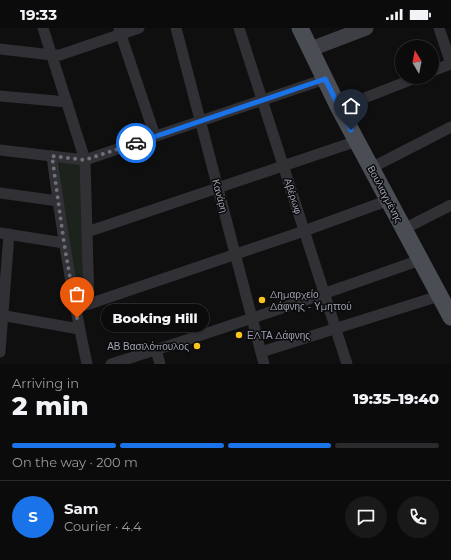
<!DOCTYPE html>
<meta charset="utf-8">
<style>
body{margin:0;font-family:Montserrat,sans-serif;background:#19191a;color:#f1f3f6;height:100vh;display:flex;flex-direction:column;font-size:15px;white-space:nowrap}
*{box-sizing:border-box;margin:0}
p{font-size:13px;color:#9a9b9d}
.icon{flex:none;width:22px;height:22px;fill:none;stroke:currentColor;stroke-width:2;stroke-linecap:round;stroke-linejoin:round}
.map{position:relative;height:336px;overflow:hidden}
.sheet{display:flex;flex-direction:column;background:#0b0b0c;flex:1}
.sheet>*{flex:none}
.needle{width:26px;rotate:350deg}
.tools{position:absolute;left:395px;top:12px;display:grid;gap:8px}
.tools a{display:grid;place-items:center;width:44px;height:44px;border-radius:50%;background:#0b0b0c;box-shadow:0 1px 3px #0004,0 0 0 1px #2b2b2d;font-size:20px}
.pin{position:absolute;display:grid;place-items:center;width:34px;height:34px;color:#fff;margin:-41px -17px;border-radius:50% 50% 50% 0;rotate:-45deg;box-shadow:0 0 4px #0007}
.pin .icon{rotate:45deg}
.courier{position:absolute;display:grid;place-items:center;width:40px;height:40px;margin:-20px;border:3px solid #1a73e8;border-radius:50%;background:#fff;color:#222;box-shadow:0 1px 5px #0007}
.bubble{position:absolute;height:28px;border-radius:14px;background:#0b0b0c;box-shadow:0 1px 3px #0004,0 0 0 1px #2b2b2d;font-size:13px;font-weight:800;line-height:28px;text-align:center}
.headline em{font-style:normal;font-weight:800}
.headline div{display:flex;flex-direction:column-reverse}
.headline{display:flex;align-items:center;justify-content:space-between;height:68px;padding:0 12px}
h1{font-size:26px;font-weight:800;line-height:30px}
.bar{display:grid;grid-template-columns:repeat(4,1fr);gap:6px 4px;align-content:center;height:48px;padding:0 12px}
.bar i{height:5px;border-radius:3px;background:#2b2b2d}
.bar .active{background:#1a73e8}
.bar p{grid-column:span 4}
.line{display:flex;align-items:center;gap:10px;padding:0 12px;border-top:1px solid #2b2b2d}
.line div{flex:1}
.round{display:grid;place-items:center;flex:none;width:42px;height:42px;border-radius:21px;background:#19191a}
.status{display:flex;justify-content:space-between;align-items:center;height:28px;padding:0 20px;background:#0b0b0c;direction:ltr}
.status svg{height:11px;fill:currentColor}
.map>svg:first-child{display:block}
.green{fill:#1b231c}
.lines{fill:none;stroke-linecap:round;stroke-linejoin:round}
.street{stroke:#303035;stroke-width:11}
.secondary{stroke:#3d3f45;stroke-width:15}
.primary{stroke:#4b4d54;stroke-width:17}
.done{stroke:#6d6f79;stroke-width:4;stroke-dasharray:0 7.2}
.route{stroke:#1a73e8;stroke-width:5}
.poi-dot{fill:#fac41d;stroke:#0a0a0b;stroke-width:1.5}
.labels{text-anchor:middle;dominant-baseline:central;stroke-width:3;stroke-linejoin:round;paint-order:stroke}
.street-label{font-size:10px;fill:#9fa3b2;stroke:#0a0a0b}
.poi-label{font-size:10px;fill:#9fa3b2;stroke:#0a0a0b;text-anchor:start}
</style>
<div class="status"><b>19:33</b><svg viewBox="0 0 49 12"><path d="M0 12V9h3v3zM5 12V6h3v6zM10 12V3h3v9zM15 12V0h3v12zM26 1h20v11H26zM47 4h2v5h-2z"/></svg></div>
<div class="map">
<svg width="451" height="336" viewBox="0 0 451 336">
<rect width="100%" height="100%" fill="#0f0f10"/>
<polygon class="green" points="59,133 81,137 85,259 77,260 65,199"/>
<g class="lines">
<g class="street">
<polyline points="43,0 85,132 89,276"/>
<polyline points="176,0 264,336"/>
<polyline points="239,0 347,336"/>
<polyline points="439,0 451,36"/>
<polyline points="119,1 155,108"/>
<polyline points="0,21 52,27 60,27 139,0"/>
<polyline points="432,43 451,36"/>
<polyline points="0,68 67,74"/>
<polyline points="339,80 418,49"/>
<polyline points="0,122 85,132 325,51"/>
<path d="M52,128c9,70 20,139 35,208"/>
<polyline points="371,140 451,99"/>
<polyline points="0,165 58,173"/>
<polyline points="404,201 451,177"/>
<polyline points="87,204 357,113"/>
<polyline points="0,205 64,215"/>
<polyline points="76,279 89,276 304,203 389,172"/>
<polyline points="0,287 79,301"/>
<polyline points="156,322 160,336"/>
<polyline points="0,324 9,206"/>
<polyline points="261,324 439,268"/>
<path d="M111,336c104,-32 207,-68 309,-104"/>
</g>
<polyline class="secondary" points="311,21 366,0"/>
<polyline class="primary" points="300,0 339,80 451,289"/>
</g>
<g class="lines">
<polyline class="done" points="77,290 64,215 52,128 85,132 136,115"/>
<polyline class="route" points="136,115 325,51 351,102"/>
</g>
<g class="poi-dot">
<circle cx="262" cy="272" r="4"/>
<circle cx="239" cy="307" r="4"/>
<circle cx="197" cy="318" r="4"/>
</g>
<g class="labels">
<g class="street-label">
<text transform="translate(385 166) rotate(62)">Βουλιαγμένης</text>
<text transform="translate(220 168) rotate(75)">Κανάρη</text>
<text transform="translate(293 168) rotate(72)">Αβέρωφ</text>
</g>
<g class="poi-label">
<text x="270" y="266">Δημαρχείο<tspan x="270" dy="12">Δάφνης - Υμηττού</tspan></text>
<text x="247" y="307">ΕΛΤΑ Δάφνης</text>
<text x="189" y="318" text-anchor="end">ΑΒ Βασιλόπουλος</text>
</g>
</g>
</svg>
<div class="tools">
<a><svg class="needle" viewBox="-14 -14 28 28"><path d="M0-13l5 13h-10z" fill="#e53935"/><path d="M0 13l5-13h-10z" fill="#9a9b9d"/></svg></a>
</div>
<div class="pin" style="left:77px;top:290px;background:#ea580c"><svg class="icon" aria-label="bag" viewBox="0 0 24 24"><path d="M5 8h14l-1 12H6zM9 8a3 3 0 0 1 6 0"/></svg></div>
<div class="pin" style="left:351px;top:102px;background:#1f2937"><svg class="icon" aria-label="home" viewBox="0 0 24 24"><path d="M3 11l9-7 9 7M6 9v11h12V9"/></svg></div>
<div class="courier" style="left:136px;top:115px"><svg class="icon" aria-label="car" viewBox="0 0 24 24"><path d="M5 17H2v-5l4-1 3-4h7l3 4 3 1v5h-3M9 17h6M6 11h13"/><circle cx="7" cy="17" r="2"/><circle cx="17" cy="17" r="2"/></svg></div>
<div class="bubble" style="left:101px;top:276px;width:108px">Booking Hill</div>
</div>
<section class="sheet">
<div class="headline"><div><h1>2 min</h1><p>Arriving in</p></div><em>19:35–19:40</em></div>
<div class="bar"><i class="active"></i><i class="active"></i><i class="active"></i><i></i><p>On the way · 200 m</p></div>
<div class="line" style="height:72px"><b class="round" style="background:#1a73e8;color:#fff">S</b><div><b>Sam</b><p>Courier · 4.4</p></div><a class="round"><svg class="icon" aria-label="chat" viewBox="0 0 24 24"><path d="M4 5h16v11H9l-5 4z"/></svg></a><a class="round"><svg class="icon" aria-label="phone" viewBox="0 0 24 24"><path d="M5 4h4l2 5-3 2q2 4 5 5l2-3 5 2v4C11 20 4 13 5 4z"/></svg></a></div>
</section>
